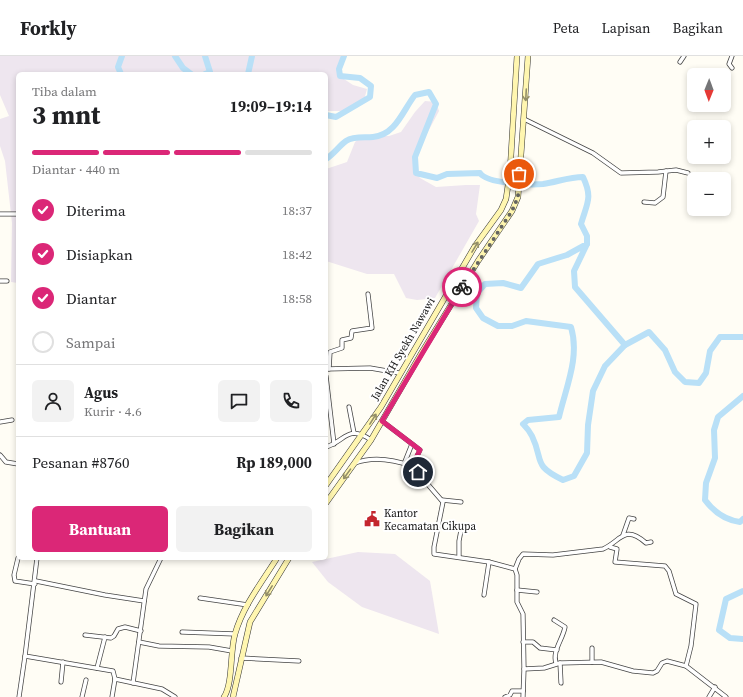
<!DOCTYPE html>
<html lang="id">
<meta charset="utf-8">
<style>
body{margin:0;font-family:"Source Serif 4",serif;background:#f2f2f2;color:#202124;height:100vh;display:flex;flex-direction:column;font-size:15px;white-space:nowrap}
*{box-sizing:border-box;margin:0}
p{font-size:13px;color:#757577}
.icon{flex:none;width:22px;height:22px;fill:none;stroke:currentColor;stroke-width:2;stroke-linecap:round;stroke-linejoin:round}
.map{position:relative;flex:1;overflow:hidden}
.sheet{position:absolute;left:16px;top:16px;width:312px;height:488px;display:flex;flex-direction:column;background:#fff;border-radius:6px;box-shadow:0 2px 6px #0003}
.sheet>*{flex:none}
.needle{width:26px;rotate:181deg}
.buttons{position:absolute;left:687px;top:12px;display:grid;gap:8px}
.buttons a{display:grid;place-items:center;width:44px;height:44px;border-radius:6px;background:#fff;box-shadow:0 2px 6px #0003;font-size:20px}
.pin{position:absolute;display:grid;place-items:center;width:34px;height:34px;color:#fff;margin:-17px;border:2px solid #fff;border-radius:50%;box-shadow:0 1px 4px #0007}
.courier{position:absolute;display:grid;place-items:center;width:40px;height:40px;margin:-20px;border:3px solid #db2777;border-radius:50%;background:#fff;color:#222;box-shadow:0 1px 5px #0007}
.summary em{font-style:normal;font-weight:700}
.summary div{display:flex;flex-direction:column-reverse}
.summary{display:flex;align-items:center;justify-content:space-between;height:68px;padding:0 16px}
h1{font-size:26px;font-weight:700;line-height:30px}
.bar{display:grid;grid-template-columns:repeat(4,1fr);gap:6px 4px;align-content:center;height:48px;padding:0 16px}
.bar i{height:5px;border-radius:3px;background:#e0e0e0}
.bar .active{background:#db2777}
.bar p{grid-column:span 4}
.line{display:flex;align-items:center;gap:10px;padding:0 16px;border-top:1px solid #e0e0e0}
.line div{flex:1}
.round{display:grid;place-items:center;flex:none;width:42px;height:42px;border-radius:6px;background:#f2f2f2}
ol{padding:0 16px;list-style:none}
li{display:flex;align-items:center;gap:12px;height:44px}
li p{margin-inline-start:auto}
li .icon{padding:4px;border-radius:50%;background:#db2777;color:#fff;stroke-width:4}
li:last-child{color:#757577}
li i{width:22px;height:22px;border:2px solid #e0e0e0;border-radius:50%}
.action{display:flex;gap:8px;margin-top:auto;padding:8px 16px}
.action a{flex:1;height:46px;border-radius:6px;background:#db2777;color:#fff;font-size:16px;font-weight:700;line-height:46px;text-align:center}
.action a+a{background:#f2f2f2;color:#202124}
header{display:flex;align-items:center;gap:24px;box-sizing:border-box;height:56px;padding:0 20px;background:#fff;border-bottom:1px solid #e0e0e0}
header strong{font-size:19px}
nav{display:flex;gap:22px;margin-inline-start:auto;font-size:14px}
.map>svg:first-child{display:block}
.industrial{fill:#eee6ef}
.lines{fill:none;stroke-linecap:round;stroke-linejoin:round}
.river{stroke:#b9e0f7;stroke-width:6}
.minor-casing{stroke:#444;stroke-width:5}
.secondary-casing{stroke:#333;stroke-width:6}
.minor{stroke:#fff;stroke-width:3.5}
.secondary{stroke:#fff6b0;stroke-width:5}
.oneway{stroke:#948f68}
.done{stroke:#646461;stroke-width:4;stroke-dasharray:0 7.2}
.route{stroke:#db2777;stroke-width:5}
.labels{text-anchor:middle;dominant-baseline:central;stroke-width:4;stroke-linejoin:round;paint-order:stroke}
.street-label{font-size:11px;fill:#111;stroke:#fff}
.poi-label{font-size:11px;fill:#111;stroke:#fff;text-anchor:start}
</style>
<header>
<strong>Forkly</strong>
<nav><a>Peta</a><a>Lapisan</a><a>Bagikan</a></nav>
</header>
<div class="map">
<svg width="743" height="641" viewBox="0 0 743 641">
<rect width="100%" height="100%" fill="#fffdf5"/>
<g class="industrial">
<polygon points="0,0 344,0 340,3 338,15 341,21 353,29 367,33 364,44 344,55 326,55 326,18 18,18 18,227 11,226 12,167 5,105 0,90 0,63 9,60 0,39"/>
<polygon points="425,45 436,46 439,55 416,98 414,112 420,122 436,131 466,129 480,129 476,158 479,165 435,242 417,244 406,242 394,218 367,218 326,205 326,113 347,106 355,86 364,79 389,80 401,76 415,56"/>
<polygon points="358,496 395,498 430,525 439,578 362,551 328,526 312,506"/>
</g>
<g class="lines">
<g class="river">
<polyline points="175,0 183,12 191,18"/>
<polyline points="205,0 210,16 205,18"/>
<polyline points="121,18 118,11 122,0"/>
<polyline points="248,18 252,0"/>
<polyline points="326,59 336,61 370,41 371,30 360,22 340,20 339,13 344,0"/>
<path d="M326,103c8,-5 13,-13 20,-18 8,-5 19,-3 27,-4 23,-2 30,-27 42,-42l14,-3 7,12 -21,53 1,16 21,5 10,-4 33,-1c7,11 51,12 63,11 14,-2 26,-7 40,-7 10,21 4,26 -2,47l6,12v8l-20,11 -29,9 -17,24 -18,-5 -18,1 -8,9 -1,15 7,10 15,8h14l14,-5 45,6c9,30 -5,60 -12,90l-31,3 -5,4c3,3 7,8 9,12 12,25 0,29 31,44l11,-4 13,-23 1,-28 5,-34 12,-25 20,-21 24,-13 16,18 10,22 10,10 14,1 7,-10 4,-22 10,-14h23"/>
<polyline points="587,188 574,215 575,231 625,289"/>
<path d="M743,340l-25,21 -4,13 1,28 -9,25 -1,17c9,12 20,20 35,22l3,-3"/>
<polyline points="743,535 726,543 719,574 730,582 743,583"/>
</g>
<defs>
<g id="minor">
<polyline points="680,6 684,0"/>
<polyline points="732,12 729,8 732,0"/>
<polyline points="524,63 593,97 621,117 658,116 676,114 688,117"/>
<polyline points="644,146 655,147 663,141 666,115"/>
<polyline points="0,158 18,158"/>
<polyline points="0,225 7,225"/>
<polyline points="326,313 370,312 399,317"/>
<polyline points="329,313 330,296 342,292 342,284 351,282 352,275 372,272 368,238"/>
<polyline points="326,320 334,388"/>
<polyline points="349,351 354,377"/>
<polyline points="382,365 420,394 412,410 443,446 434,491 434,498 489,506 515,513 517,519 517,546 523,558 524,613 544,612 560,607 601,606 633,615 653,617 657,615 662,607 667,605 686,610 726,641"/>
<polyline points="0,366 12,364"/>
<path d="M326,391c20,-6 21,-23 45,-7"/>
<polyline points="0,399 6,406 18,408"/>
<path d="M355,407c18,-7 40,-3 57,3"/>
<polyline points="404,408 412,388"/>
<polyline points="442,444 461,446"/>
<polyline points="623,479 629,462 634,463"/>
<polyline points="610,491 617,493 615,506 665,510 669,515 676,538 696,548 691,590 686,610"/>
<polyline points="459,501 459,485 462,469"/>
<polyline points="18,502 14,519 15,525 35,528"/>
<polyline points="37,502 25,600 113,615 115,623 112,641"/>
<path d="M515,513l4,-10 4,-5 30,1 50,-6c18,-8 21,-25 43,-6l5,-1"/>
<polyline points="36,525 105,539 144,545"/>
<polyline points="517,534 537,536"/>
<polyline points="484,539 489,506"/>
<polyline points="200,542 248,549"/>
<path d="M554,564l11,7c-2,12 -13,24 -9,36"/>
<polyline points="182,576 235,578"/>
<polyline points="85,579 111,582 114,580 118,573 125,571 141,575"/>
<polyline points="139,586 159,590 209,591 232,595"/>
<polyline points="523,586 533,586 540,592 557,594"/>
<polyline points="241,602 299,605"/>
<polyline points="592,606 592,592"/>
<polyline points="560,607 561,627"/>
<polyline points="97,612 105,581"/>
<polyline points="115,623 162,633 175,641"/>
<polyline points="61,626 63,606"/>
<polyline points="133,627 146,533 161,502"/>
<polyline points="19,641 25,600"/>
<polyline points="82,641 86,624"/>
<polyline points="505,641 510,639 512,635 523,635"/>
<polyline points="523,641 524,613"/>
<polyline points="709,641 715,631"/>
</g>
<g id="secondary">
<polyline points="326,429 381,351 475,190 501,154 506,143 510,116 517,0"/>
<polyline points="326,447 371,384 422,296 478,205 512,155 518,141 528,0"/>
<path d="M224,641c9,-13 6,-47 11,-63 8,-28 27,-52 42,-76"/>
<polyline points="233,641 250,566 289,502"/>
</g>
</defs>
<use href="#minor" class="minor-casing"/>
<use href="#secondary" class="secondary-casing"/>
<use href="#minor" class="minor"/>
<use href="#secondary" class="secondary"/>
</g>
<defs><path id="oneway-shaft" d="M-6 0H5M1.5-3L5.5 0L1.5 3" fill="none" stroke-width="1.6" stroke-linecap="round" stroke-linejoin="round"/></defs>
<g class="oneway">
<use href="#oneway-shaft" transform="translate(526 39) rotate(93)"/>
<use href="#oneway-shaft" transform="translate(475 191) rotate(-59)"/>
<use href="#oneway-shaft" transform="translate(373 363) rotate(-58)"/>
<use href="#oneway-shaft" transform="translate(347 418) rotate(126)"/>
<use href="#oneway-shaft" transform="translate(269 535) rotate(122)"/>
</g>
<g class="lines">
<polyline class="done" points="462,231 512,155 518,141 519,118"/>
<polyline class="route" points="418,416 412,410 420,394 382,365 462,231"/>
</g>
<defs>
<symbol id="civic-bare" viewBox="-9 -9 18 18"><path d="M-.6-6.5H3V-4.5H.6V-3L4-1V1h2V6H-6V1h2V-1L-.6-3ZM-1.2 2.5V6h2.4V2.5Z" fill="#c4262e" stroke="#fff" stroke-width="2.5" paint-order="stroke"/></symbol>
</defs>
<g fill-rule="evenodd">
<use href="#civic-bare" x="361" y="452" width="22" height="22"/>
</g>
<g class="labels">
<g class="street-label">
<text transform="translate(403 293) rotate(-60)">Jalan KH Syekh Nawawi</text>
</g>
<g class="poi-label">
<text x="384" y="457">Kantor<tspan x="384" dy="13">Kecamatan Cikupa</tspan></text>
</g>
</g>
</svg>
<div class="buttons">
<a><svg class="needle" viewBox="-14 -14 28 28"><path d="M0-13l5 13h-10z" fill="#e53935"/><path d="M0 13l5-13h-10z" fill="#757577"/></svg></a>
<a>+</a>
<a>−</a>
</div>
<div class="pin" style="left:519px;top:118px;background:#ea580c"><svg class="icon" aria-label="bag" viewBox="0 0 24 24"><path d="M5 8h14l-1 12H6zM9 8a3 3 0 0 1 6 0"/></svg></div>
<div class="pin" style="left:418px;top:416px;background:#1f2937"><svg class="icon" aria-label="home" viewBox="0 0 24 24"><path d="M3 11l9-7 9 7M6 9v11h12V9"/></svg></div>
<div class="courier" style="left:462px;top:231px"><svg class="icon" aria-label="bike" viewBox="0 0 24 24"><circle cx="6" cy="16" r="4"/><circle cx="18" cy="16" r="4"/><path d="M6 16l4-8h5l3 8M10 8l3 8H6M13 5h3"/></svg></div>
<section class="sheet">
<div class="summary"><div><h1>3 mnt</h1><p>Tiba dalam</p></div><em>19:09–19:14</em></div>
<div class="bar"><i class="active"></i><i class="active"></i><i class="active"></i><i></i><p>Diantar · 440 m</p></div>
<ol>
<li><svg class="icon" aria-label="check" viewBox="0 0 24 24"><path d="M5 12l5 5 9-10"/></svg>Diterima<p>18:37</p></li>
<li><svg class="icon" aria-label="check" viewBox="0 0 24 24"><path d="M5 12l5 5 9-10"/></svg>Disiapkan<p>18:42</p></li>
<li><svg class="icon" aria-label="check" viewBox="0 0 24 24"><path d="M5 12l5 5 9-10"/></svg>Diantar<p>18:58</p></li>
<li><i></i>Sampai</li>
</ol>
<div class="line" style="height:72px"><a class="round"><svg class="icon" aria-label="person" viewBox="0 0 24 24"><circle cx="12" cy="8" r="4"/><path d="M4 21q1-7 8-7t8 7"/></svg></a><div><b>Agus</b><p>Kurir · 4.6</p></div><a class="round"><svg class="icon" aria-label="chat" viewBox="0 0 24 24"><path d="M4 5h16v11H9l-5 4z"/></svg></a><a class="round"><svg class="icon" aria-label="phone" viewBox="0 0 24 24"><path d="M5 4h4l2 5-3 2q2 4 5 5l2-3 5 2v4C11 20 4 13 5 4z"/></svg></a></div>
<div class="line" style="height:52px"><div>Pesanan #8760</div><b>Rp 189,000</b></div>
<div class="action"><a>Bantuan</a><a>Bagikan</a></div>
</section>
</div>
